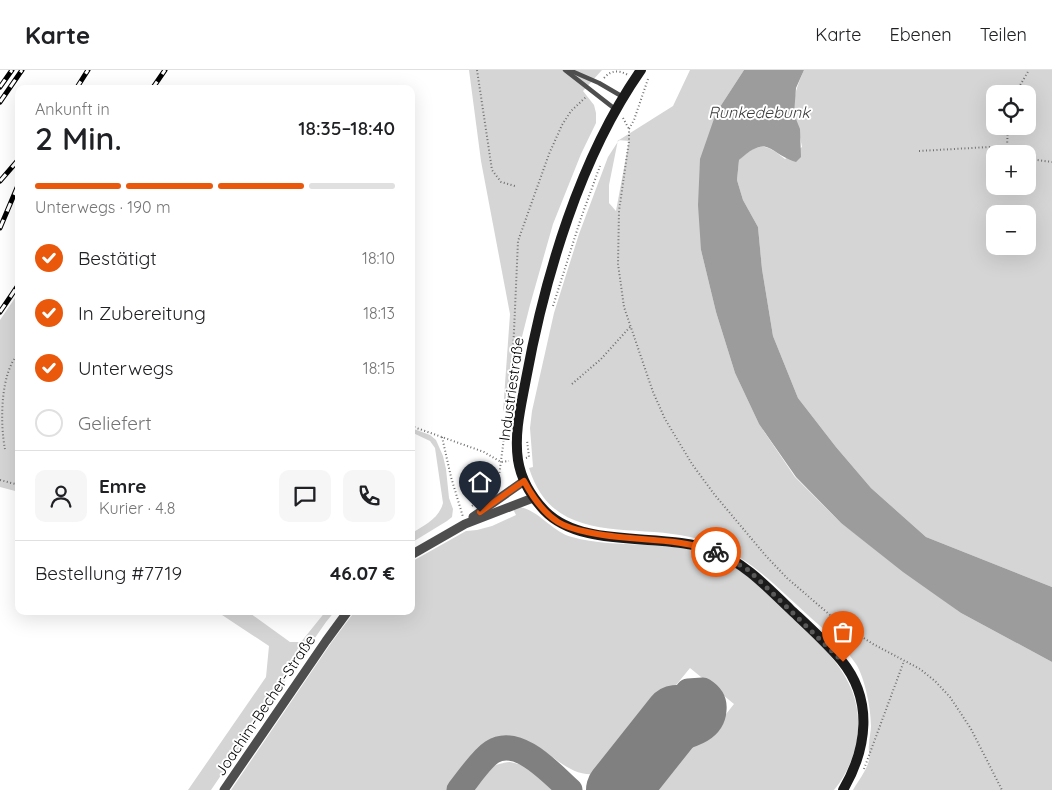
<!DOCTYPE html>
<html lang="de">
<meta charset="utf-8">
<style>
body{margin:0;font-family:Quicksand,sans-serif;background:#f6f6f6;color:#202124;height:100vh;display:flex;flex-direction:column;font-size:19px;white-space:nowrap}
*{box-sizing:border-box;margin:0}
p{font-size:16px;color:#757577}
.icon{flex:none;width:28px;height:28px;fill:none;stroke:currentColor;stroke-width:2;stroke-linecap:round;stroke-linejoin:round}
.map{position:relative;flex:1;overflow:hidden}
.side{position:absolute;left:15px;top:15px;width:400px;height:530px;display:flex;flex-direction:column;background:#fff;border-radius:10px;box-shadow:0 5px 20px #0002}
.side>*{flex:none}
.tools{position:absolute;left:986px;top:15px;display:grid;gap:10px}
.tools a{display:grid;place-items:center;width:50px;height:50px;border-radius:10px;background:#fff;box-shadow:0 5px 20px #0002;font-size:25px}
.pin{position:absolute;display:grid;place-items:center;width:42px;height:42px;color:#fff;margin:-51px -21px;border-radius:50% 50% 50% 0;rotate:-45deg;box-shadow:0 0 5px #0007}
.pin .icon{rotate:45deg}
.courier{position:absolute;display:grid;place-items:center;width:50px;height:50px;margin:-25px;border:4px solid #ea580c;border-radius:50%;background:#fff;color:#222;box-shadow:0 1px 6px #0007}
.headline em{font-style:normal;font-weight:600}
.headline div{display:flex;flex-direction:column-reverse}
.headline{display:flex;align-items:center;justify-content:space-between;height:85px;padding:0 20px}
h1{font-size:32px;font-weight:600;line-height:38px}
.bar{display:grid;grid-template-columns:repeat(4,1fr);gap:8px 5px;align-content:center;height:60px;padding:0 20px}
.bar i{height:6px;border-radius:4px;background:#e0e0e0}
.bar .selected{background:#ea580c}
.bar p{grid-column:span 4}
.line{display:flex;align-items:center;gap:12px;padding:0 20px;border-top:1px solid #e0e0e0}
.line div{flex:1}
.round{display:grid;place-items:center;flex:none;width:52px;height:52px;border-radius:10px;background:#f6f6f6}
ol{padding:0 20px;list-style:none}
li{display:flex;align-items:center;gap:15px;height:55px}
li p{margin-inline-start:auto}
li .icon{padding:5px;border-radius:50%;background:#ea580c;color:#fff;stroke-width:4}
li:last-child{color:#757577}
li i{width:28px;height:28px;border:2px solid #e0e0e0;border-radius:50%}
header{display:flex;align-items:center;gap:30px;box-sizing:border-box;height:70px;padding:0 25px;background:#fff;border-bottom:1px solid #e0e0e0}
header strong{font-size:24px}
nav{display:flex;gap:28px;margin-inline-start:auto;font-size:18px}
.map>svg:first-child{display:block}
.green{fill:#d5d5d5;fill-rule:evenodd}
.water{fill:#9c9c9c}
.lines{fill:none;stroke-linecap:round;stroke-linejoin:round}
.taxiway{stroke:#808080;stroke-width:25}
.runway{stroke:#808080;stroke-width:64}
.path{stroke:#707070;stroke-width:2;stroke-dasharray:1 2.5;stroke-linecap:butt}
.lane{stroke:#4e4e4e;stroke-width:4.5}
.street{stroke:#4e4e4e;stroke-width:9}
.secondary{stroke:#1b1b1b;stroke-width:10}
.rail-casing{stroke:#000;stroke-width:5}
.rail{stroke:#fff;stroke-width:3;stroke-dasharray:9;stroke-linecap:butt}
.done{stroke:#595959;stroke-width:5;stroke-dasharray:0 9}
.route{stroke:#ea580c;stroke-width:6}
.labels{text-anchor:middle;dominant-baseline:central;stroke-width:4;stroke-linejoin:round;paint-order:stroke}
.street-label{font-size:15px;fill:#000;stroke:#fff}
.water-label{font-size:16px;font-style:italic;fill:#3d3d3d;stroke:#fff}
</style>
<header>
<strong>Karte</strong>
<nav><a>Karte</a><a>Ebenen</a><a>Teilen</a></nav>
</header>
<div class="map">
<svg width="1052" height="720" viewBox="0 0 1052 720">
<rect width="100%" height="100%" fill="#fff"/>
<g class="green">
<polygon points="469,0 602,0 583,21 594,35 596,43 596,53 581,84 553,154 530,235 503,342 510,244 481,91"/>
<path d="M690,0h54l-28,43 -15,137 15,62 19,61 24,51 36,53 46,46 120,90 91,49v128h-199c5,-9 14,-20 16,-30 1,-5 -1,-11 0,-15 0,-7 2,-13 2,-19 0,-17 -6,-48 -15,-62 -15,-23 -40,-40 -59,-59 -23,-21 -46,-44 -75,-57 -10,-5 -21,-9 -32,-11 -60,-14 -137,9 -161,-69l4,-1 -3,-39 2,-17 22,-98 25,-79 29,-77 11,-17 54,-34zM618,70l11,1 -13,70 -7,-8v-18z"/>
<path d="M804,0h248v517l-126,-50 -55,-49 -35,-41 -38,-49 -25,-62 -11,-67 -4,-42 -15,-27 -6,-20 2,-20c20,-18 26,-17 46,-1l17,-12c-2,-12 -5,-21 -7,-31 -4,-16 3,-32 9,-46zM995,24h33v32h-33zM995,84h33v32h-33zM995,144h33v32h-33z"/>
<polygon points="19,222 19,422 0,417 0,250"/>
<path d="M411,358l19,7 6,5 7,16 3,13 3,29 4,11 -1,8 -5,4 -36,22v-9c13,-9 28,-15 32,-31l-8,-55 -5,-7 -19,-9z"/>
<path d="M520,437c20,4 32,25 52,30 46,13 97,1 143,20 29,12 50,34 72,55 37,36 79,69 70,127 -3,18 -11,37 -23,51h-187l36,-44 24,-8 27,-34 -44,-36 -84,103c-45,19 -66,-51 -113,-28 -18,9 -32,31 -44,47h-218l100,-147 24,-32h56v-49l55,-31 11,-1 15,-4 24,-11 -3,-6z"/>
<polygon points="216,541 247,541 290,572 301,572 326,541 335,541 326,552 278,621 211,720 188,720 266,607 269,576"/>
<path d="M510,692l17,4 31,24h-88c12,-15 18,-26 40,-28z"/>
</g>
<path class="water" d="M744,0h60l-8,18 -2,26 6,15 1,28 -5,5c-28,-9 -27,-29 -57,-2l-2,20 6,20 15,27 4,42 11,67 25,62 38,49 35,41 55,49 126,50v75l-91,-49 -58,-41 -62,-49 -45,-46 -37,-53 -24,-51 -19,-61 -15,-62 -3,-45 2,-46 16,-46z"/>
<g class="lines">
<g class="taxiway">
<path d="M652,679c19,-12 60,-11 62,-39 1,-9 -3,-15 -11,-20l-15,1 -6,8 -6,18"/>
<path d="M459,720c9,-11 22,-31 33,-38 26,-17 60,22 78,38"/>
<polyline points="618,720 634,701"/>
</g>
<polyline class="runway" points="618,720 676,647"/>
<g class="path">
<polyline points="477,0 492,100 501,112 515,116"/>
<path d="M604,8c7,-8 15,-8 24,-3"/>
<polyline points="648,9 634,50 629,59 629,71 619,141 618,194 624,237 653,322 665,349 692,394 714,424 766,486 787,508 837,551 873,574 920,599 935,611 950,627 971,659 1002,720"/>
<polyline points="1015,24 1029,0"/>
<polyline points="623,48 629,59"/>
<polyline points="1007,76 1008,56"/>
<polyline points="919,81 1007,76 1023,84"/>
<polyline points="1028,86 1037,90 1052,92"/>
<polyline points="553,236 581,148 600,96"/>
<polyline points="572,314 601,289 630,257"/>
<polyline points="411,356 484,382 501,392 509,391"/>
<polyline points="442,367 451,407 463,447"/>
<path d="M5,379c-5,-25 -5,-77 14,-96"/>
<polyline points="526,388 529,387 527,370"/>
<polyline points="0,410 19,415"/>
<polyline points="472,436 495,418 498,414 512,306 518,171 549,84 562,55 571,41 587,26"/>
<polyline points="864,699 904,591"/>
</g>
<g class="lane">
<polyline points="565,0 615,39"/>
<polyline points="569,0 599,13 623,27"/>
</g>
<g class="street">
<polyline points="473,447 524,411"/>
<polyline points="411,485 465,454 533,428"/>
<polyline points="224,720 326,571 348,541"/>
</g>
<path class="secondary" d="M641,0c-61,87 -96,206 -115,309 -5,27 -12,54 -8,81 3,19 13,36 26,50 39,41 120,21 170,41 31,12 53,36 76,58 17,16 36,33 51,51 33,40 26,89 2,130"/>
<defs>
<g id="rail">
<polyline points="0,17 12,0"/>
<polyline points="76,19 88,0"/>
<polyline points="152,19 165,0"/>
<polyline points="0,32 22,0"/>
<polyline points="0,111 19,89"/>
<polyline points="0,158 19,113"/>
<polyline points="0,242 19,214"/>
</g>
</defs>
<use href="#rail" class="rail-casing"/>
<use href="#rail" class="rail"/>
</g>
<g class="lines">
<polyline class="done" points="716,482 747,499 758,509 843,592"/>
<path class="route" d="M480,442l44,-31c8,15 18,31 34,41 8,5 19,8 29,10 43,10 88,4 129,20"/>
</g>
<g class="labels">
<g class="street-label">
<text transform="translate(511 319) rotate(-82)">Industriestraße</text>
<text transform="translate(265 635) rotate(-56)">Joachim-Becher-Straße</text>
</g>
<g class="water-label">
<text x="759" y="42">Runkedebunk</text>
</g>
</g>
</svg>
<div class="tools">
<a><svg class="icon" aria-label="locate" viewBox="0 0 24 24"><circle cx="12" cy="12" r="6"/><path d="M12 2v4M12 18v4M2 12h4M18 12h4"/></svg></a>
<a>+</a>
<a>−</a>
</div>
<div class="pin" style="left:843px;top:592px;background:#ea580c"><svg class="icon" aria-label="bag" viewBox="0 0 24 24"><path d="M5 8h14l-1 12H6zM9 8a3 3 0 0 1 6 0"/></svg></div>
<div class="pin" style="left:480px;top:442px;background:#1f2937"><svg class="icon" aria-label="home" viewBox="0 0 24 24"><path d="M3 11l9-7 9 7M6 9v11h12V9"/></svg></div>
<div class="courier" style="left:716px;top:482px"><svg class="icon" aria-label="bike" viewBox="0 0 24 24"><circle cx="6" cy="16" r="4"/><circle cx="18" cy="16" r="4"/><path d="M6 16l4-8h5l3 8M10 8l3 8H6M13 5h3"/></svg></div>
<section class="side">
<div class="headline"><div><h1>2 Min.</h1><p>Ankunft in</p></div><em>18:35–18:40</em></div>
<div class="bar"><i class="selected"></i><i class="selected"></i><i class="selected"></i><i></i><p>Unterwegs · 190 m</p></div>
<ol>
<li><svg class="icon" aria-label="check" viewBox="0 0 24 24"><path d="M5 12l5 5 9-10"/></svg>Bestätigt<p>18:10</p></li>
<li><svg class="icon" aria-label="check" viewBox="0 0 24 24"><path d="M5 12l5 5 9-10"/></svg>In Zubereitung<p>18:13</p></li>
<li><svg class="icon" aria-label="check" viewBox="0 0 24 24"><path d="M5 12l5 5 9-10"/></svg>Unterwegs<p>18:15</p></li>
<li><i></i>Geliefert</li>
</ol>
<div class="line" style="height:90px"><a class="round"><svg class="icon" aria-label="person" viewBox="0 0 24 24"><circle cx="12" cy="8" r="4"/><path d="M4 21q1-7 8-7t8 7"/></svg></a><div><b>Emre</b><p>Kurier · 4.8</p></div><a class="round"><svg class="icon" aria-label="chat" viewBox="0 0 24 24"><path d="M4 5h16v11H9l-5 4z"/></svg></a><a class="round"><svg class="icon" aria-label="phone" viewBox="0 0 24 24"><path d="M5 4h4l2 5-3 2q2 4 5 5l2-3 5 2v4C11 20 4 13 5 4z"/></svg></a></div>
<div class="line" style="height:65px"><div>Bestellung #7719</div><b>46.07 €</b></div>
</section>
</div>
